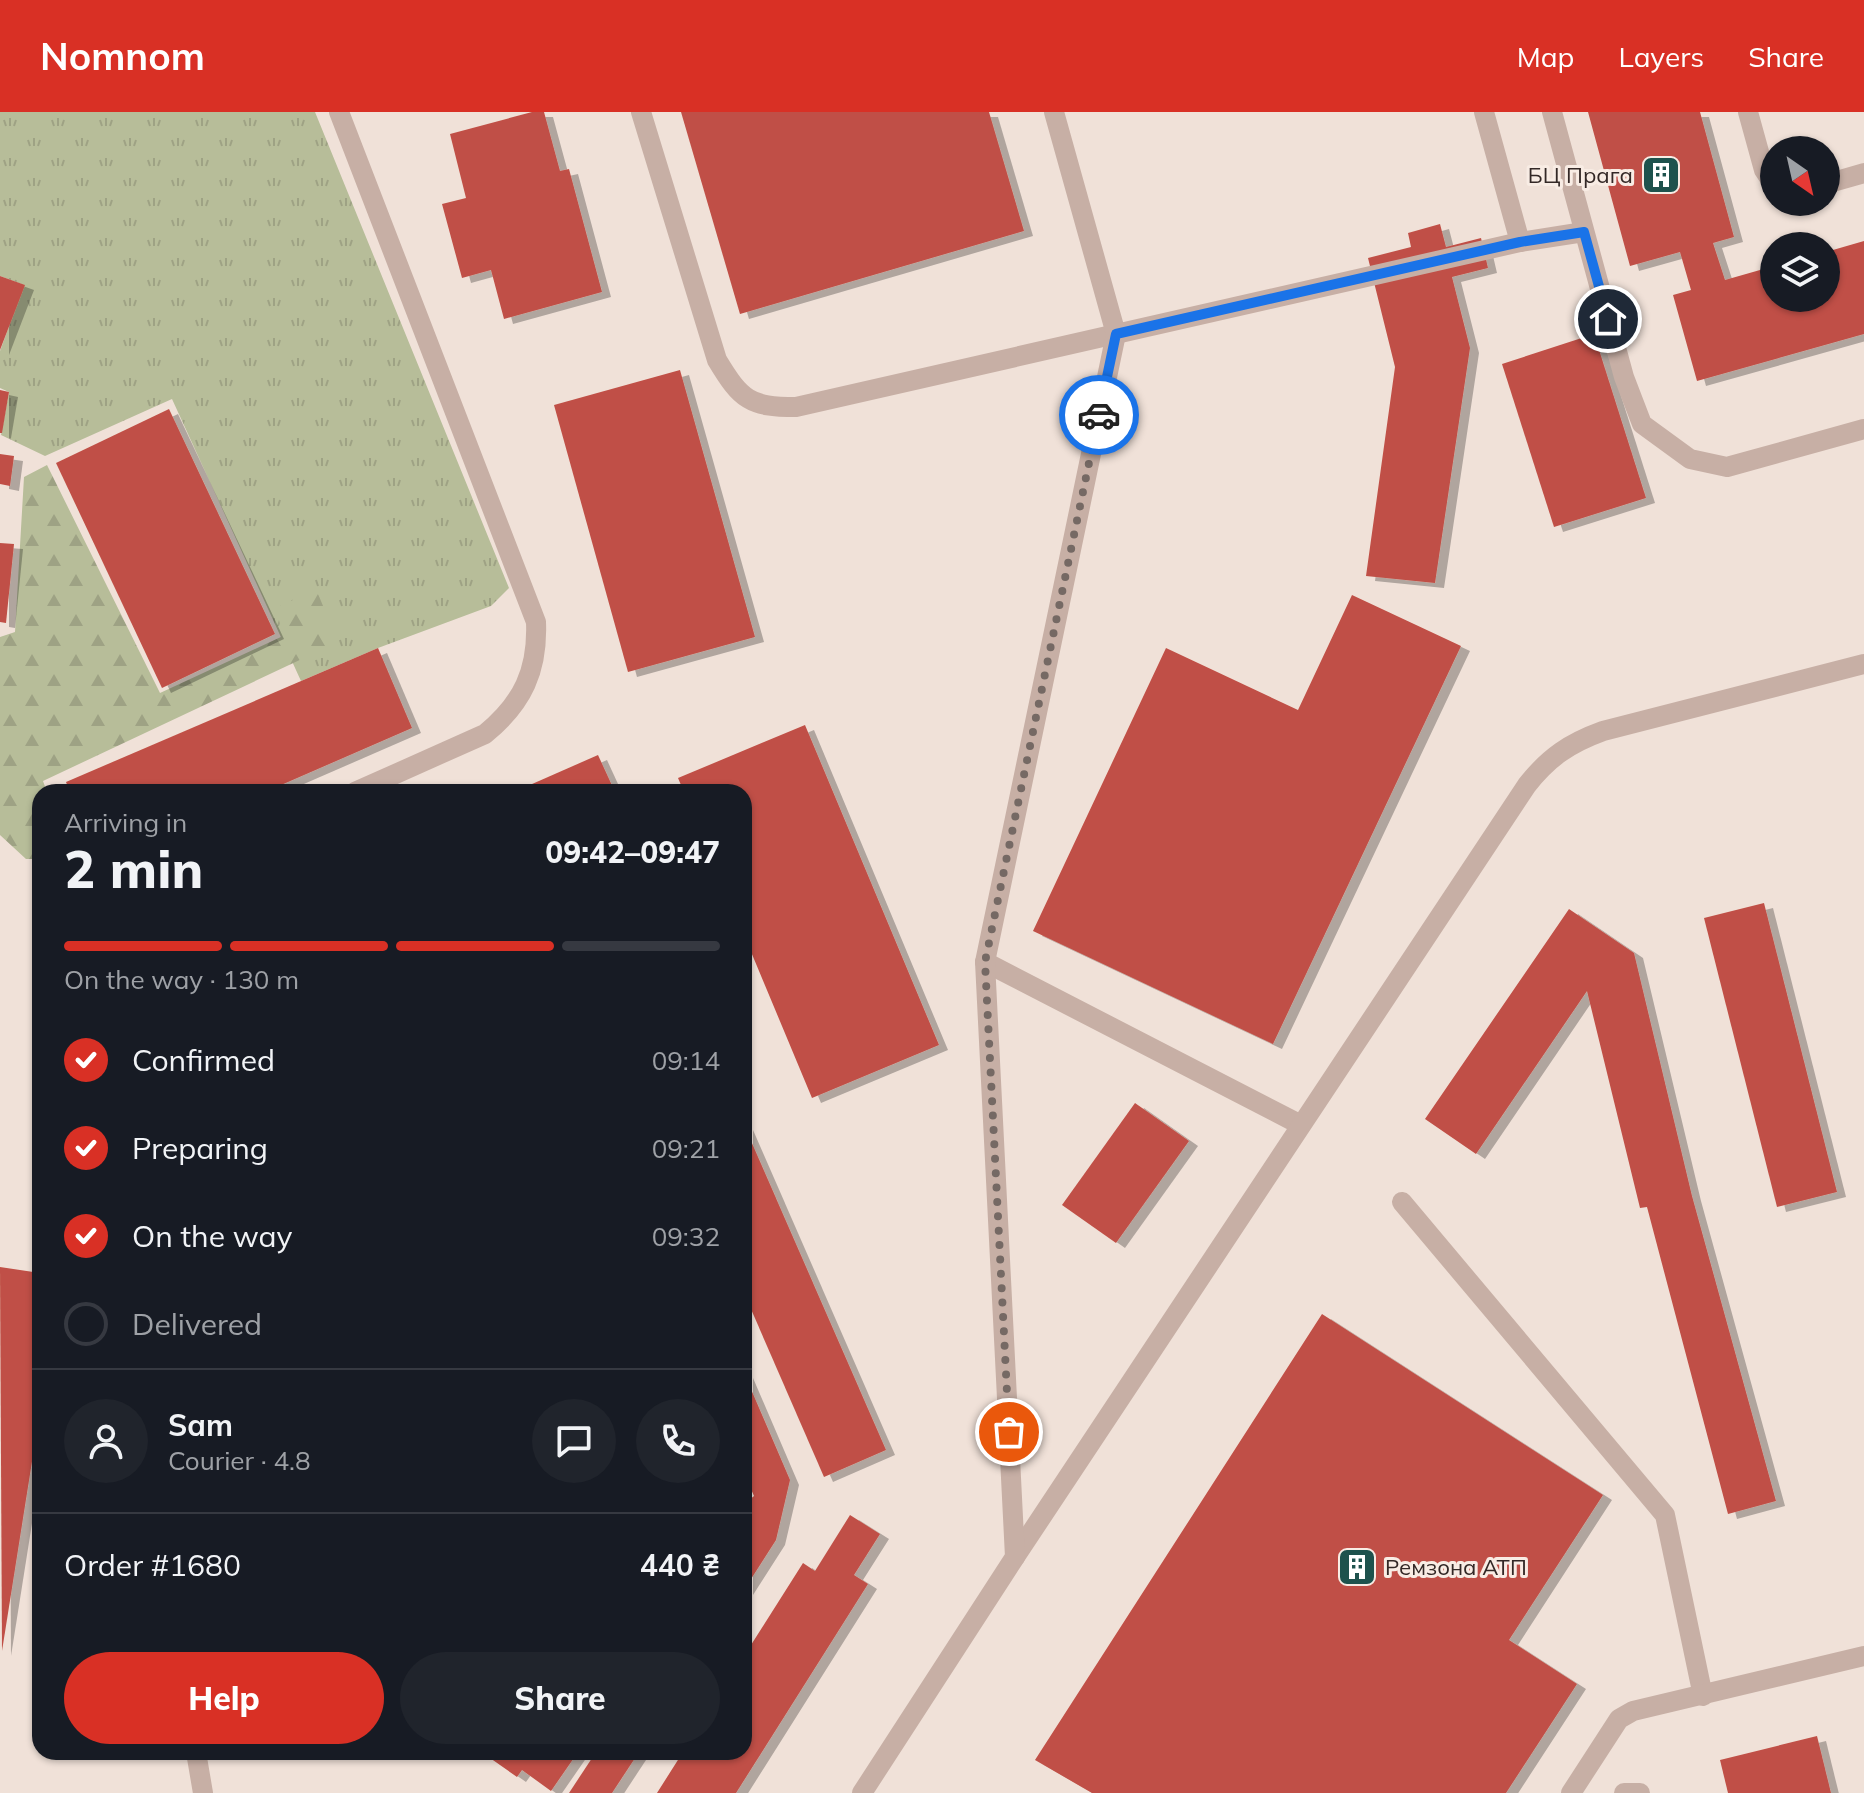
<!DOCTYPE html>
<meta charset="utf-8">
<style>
body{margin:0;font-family:Mulish,sans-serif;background:#20242c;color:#f1f3f6;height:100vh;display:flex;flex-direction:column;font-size:30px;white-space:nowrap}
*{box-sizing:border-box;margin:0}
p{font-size:26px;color:#9ea1a6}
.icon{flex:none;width:44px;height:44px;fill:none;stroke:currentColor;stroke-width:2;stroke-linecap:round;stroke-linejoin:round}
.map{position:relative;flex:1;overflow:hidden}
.drawer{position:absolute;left:32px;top:672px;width:720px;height:976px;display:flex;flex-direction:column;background:#171b24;border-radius:24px;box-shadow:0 2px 6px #0004}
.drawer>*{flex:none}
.needle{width:52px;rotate:146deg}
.tools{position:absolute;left:1760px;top:24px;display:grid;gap:16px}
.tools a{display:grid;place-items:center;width:80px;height:80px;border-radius:50%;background:#171b24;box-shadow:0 2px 6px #0004;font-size:40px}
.pin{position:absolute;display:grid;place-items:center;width:68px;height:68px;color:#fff;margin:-34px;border:4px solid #fff;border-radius:50%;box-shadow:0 2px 8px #0007}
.courier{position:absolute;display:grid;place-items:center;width:80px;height:80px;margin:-40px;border:6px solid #1a73e8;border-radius:50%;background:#fff;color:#222;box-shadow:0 2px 10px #0007}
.head em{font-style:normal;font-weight:800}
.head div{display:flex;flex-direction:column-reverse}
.head{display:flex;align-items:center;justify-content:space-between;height:136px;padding:0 32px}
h1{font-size:52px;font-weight:800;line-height:60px}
.bar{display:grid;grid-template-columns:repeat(4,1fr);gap:12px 8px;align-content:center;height:96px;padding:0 32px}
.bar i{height:10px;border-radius:6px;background:#363941}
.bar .on{background:#d93025}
.bar p{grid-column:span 4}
.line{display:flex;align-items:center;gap:20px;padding:0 32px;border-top:2px solid #363941}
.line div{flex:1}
.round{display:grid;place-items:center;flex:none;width:84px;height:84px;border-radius:42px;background:#20242c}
ol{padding:0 32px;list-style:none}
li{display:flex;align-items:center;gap:24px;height:88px}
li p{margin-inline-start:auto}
li .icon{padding:8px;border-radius:50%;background:#d93025;color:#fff;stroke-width:4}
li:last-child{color:#9ea1a6}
li i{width:44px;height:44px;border:4px solid #363941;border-radius:50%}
.primary-button{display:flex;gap:16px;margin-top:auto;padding:16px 32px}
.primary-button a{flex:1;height:92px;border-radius:48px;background:#d93025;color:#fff;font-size:32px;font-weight:800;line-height:92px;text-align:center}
.primary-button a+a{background:#20242c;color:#f1f3f6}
header{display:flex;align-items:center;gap:48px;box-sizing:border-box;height:112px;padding:0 40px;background:#d93025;color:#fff}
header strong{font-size:38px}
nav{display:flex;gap:44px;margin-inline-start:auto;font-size:28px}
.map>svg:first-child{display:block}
.grass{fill:url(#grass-tufts)}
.forest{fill:url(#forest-firs)}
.building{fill:#c05046;filter:url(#shadow)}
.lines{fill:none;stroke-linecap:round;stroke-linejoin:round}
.minor{stroke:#c7afa5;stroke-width:20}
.done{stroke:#756964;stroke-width:8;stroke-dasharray:0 14.4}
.route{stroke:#1a73e8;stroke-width:10}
.labels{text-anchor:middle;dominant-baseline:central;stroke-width:6;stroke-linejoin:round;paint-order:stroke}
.poi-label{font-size:22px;fill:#332826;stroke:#f8ece4;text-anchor:end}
</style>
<header>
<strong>Nomnom</strong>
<nav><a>Map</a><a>Layers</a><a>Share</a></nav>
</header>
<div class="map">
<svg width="1864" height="1681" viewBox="0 0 1864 1681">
<defs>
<pattern id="grass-tufts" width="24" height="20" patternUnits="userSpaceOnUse" patternTransform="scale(2)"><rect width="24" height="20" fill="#b7bd99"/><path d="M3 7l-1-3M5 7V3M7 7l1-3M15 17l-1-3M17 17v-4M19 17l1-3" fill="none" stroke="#9ea284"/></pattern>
<pattern id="forest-firs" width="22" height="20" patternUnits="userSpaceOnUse" patternTransform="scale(2)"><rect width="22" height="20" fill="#b7bd99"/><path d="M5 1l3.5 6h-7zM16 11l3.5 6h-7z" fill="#9ea284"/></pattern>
<filter id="shadow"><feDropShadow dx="9" dy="5" stdDeviation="0" flood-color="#0004"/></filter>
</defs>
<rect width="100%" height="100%" fill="#f0e1d8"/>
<polygon class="grass" points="0,0 315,0 509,476 491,494 378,536 301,569 172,287 45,344 1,323 9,280 0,276 0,239 24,173 0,164"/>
<polygon class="forest" points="47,353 160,581 283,524 276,496 316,477 338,530 43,669 47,680 40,680 40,747 26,747 0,723 0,525 15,520 24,365"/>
<g class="building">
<polygon points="532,0 544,0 560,59 569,57 602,180 504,207 491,158 462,166 442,92 466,86 450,22"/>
<polygon points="681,0 989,0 1024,119 740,202"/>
<polygon points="1588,0 1700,0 1734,125 1713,131 1725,168 1774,154 1774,186 1826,186 1826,140 1864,129 1864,222 1697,269 1673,183 1691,178 1680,140 1630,154"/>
<polygon points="1440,112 1446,135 1481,126 1488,156 1452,165 1470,236 1435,471 1366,464 1395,255 1368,146 1411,135 1408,121"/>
<polygon points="0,164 25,173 0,238"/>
<polygon points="1594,222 1646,386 1554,415 1502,252"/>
<polygon points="680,258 755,525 628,560 554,293"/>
<polygon points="0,278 9,280 2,321 0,321"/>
<polygon points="169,297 275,522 162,576 56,351"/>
<polygon points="0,342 14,344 10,374 0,372"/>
<polygon points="0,431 14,432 6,511 0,510"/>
<polygon points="1352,483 1461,534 1273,932 1033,819 1166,536 1298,598"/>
<polygon points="378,536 412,616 265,680 70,680 66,670"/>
<polygon points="805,613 939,933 812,986 744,823 744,680 684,680 678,666"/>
<polygon points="598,643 615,680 525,680 523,676"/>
<polygon points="1764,791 1837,1080 1777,1095 1704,806"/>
<polygon points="1569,797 1634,841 1692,1084 1776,1389 1728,1402 1647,1095 1640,1096 1587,879 1476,1042 1425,1007"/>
<polygon points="1135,991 1189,1029 1116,1131 1062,1093"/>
<polygon points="744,1013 886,1338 824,1365 744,1181"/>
<polygon points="0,1155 40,1161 40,1299 2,1539"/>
<polygon points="1322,1202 1603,1383 1509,1528 1577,1572 1506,1681 1092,1681 1035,1648"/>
<polygon points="744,1261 790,1368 776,1428 744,1478 744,1392 754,1384 744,1361"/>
<polygon points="850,1403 880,1422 854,1463 868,1472 736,1681 657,1681 683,1640 744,1640 744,1544 803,1451 815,1459"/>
<polygon points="1817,1624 1831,1681 1728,1681 1720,1648"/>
<polygon points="495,1640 578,1640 551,1679 522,1658 517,1665 490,1646"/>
<polygon points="596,1640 639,1640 612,1681 569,1681"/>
</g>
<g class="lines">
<g class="minor">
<path d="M339,0l197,510c2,48 -13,81 -51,112l-130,58"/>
<path d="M641,0l76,248c24,40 33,47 79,47l724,-165"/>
<polyline points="1484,0 1520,130 1584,120"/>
<polyline points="1552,0 1624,265 1642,312 1690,347 1727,355 1864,317"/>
<polyline points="1748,0 1764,58 1774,73"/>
<polyline points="1826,72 1864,61"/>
<polyline points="985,850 1301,1013"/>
<polyline points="1402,1090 1665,1403 1703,1584"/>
<path d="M1015,1445l512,-772c22,-28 43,-42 76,-54l261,-67"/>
<polyline points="196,1640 203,1681"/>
<polyline points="862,1681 1015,1445 985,850 1116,222 1054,0"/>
<polyline points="1571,1681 1619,1607 1633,1599 1864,1544"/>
<polyline points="1624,1681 1640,1681"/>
</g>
</g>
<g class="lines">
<polyline class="done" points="1009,1320 985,850 1099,303"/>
<polyline class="route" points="1099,303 1116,222 1520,130 1584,120 1608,207"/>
</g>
<defs>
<symbol id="building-square" viewBox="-11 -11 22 22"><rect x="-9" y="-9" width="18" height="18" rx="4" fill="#1e524d" stroke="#f8ece4"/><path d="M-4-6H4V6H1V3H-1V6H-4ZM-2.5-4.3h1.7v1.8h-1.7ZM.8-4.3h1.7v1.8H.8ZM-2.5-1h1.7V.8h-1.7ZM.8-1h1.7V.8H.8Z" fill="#fff"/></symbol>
</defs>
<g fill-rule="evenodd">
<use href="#building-square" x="1639" y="41" width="44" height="44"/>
<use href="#building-square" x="1335" y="1433" width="44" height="44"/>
</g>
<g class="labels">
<g class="poi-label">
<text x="1633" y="63">БЦ Прага</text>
<text x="1385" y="1455" text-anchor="start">Ремзона АТП</text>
</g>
</g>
</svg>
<div class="tools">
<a><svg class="needle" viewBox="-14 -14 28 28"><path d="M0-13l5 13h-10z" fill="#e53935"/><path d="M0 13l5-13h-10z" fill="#9ea1a6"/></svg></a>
<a><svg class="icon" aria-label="layers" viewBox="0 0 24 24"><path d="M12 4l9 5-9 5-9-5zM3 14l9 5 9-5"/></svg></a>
</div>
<div class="pin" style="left:1009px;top:1320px;background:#ea580c"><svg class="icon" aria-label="bag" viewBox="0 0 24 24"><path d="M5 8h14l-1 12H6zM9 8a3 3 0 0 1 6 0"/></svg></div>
<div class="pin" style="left:1608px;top:207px;background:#1f2937"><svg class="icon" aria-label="home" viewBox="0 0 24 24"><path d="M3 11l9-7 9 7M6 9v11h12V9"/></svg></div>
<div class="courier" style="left:1099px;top:303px"><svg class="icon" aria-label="car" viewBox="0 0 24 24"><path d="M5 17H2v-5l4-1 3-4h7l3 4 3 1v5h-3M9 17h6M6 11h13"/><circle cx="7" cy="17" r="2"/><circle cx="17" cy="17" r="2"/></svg></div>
<section class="drawer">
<div class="head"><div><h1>2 min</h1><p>Arriving in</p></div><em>09:42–09:47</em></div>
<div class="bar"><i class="on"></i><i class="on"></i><i class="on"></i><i></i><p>On the way · 130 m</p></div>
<ol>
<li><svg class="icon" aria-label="check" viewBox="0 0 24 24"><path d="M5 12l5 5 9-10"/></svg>Confirmed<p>09:14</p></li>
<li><svg class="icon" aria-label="check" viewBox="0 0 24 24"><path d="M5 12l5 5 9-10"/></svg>Preparing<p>09:21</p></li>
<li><svg class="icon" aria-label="check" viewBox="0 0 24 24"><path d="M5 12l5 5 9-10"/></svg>On the way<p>09:32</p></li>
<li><i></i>Delivered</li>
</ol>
<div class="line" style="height:144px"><a class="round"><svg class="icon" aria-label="person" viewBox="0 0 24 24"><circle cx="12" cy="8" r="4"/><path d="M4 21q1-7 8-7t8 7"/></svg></a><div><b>Sam</b><p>Courier · 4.8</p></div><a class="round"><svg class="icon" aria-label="chat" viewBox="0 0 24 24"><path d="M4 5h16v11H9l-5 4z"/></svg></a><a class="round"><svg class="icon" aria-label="phone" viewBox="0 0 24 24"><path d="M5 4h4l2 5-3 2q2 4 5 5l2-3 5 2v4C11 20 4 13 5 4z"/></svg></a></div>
<div class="line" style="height:104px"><div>Order #1680</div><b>440 ₴</b></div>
<div class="primary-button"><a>Help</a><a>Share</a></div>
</section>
</div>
